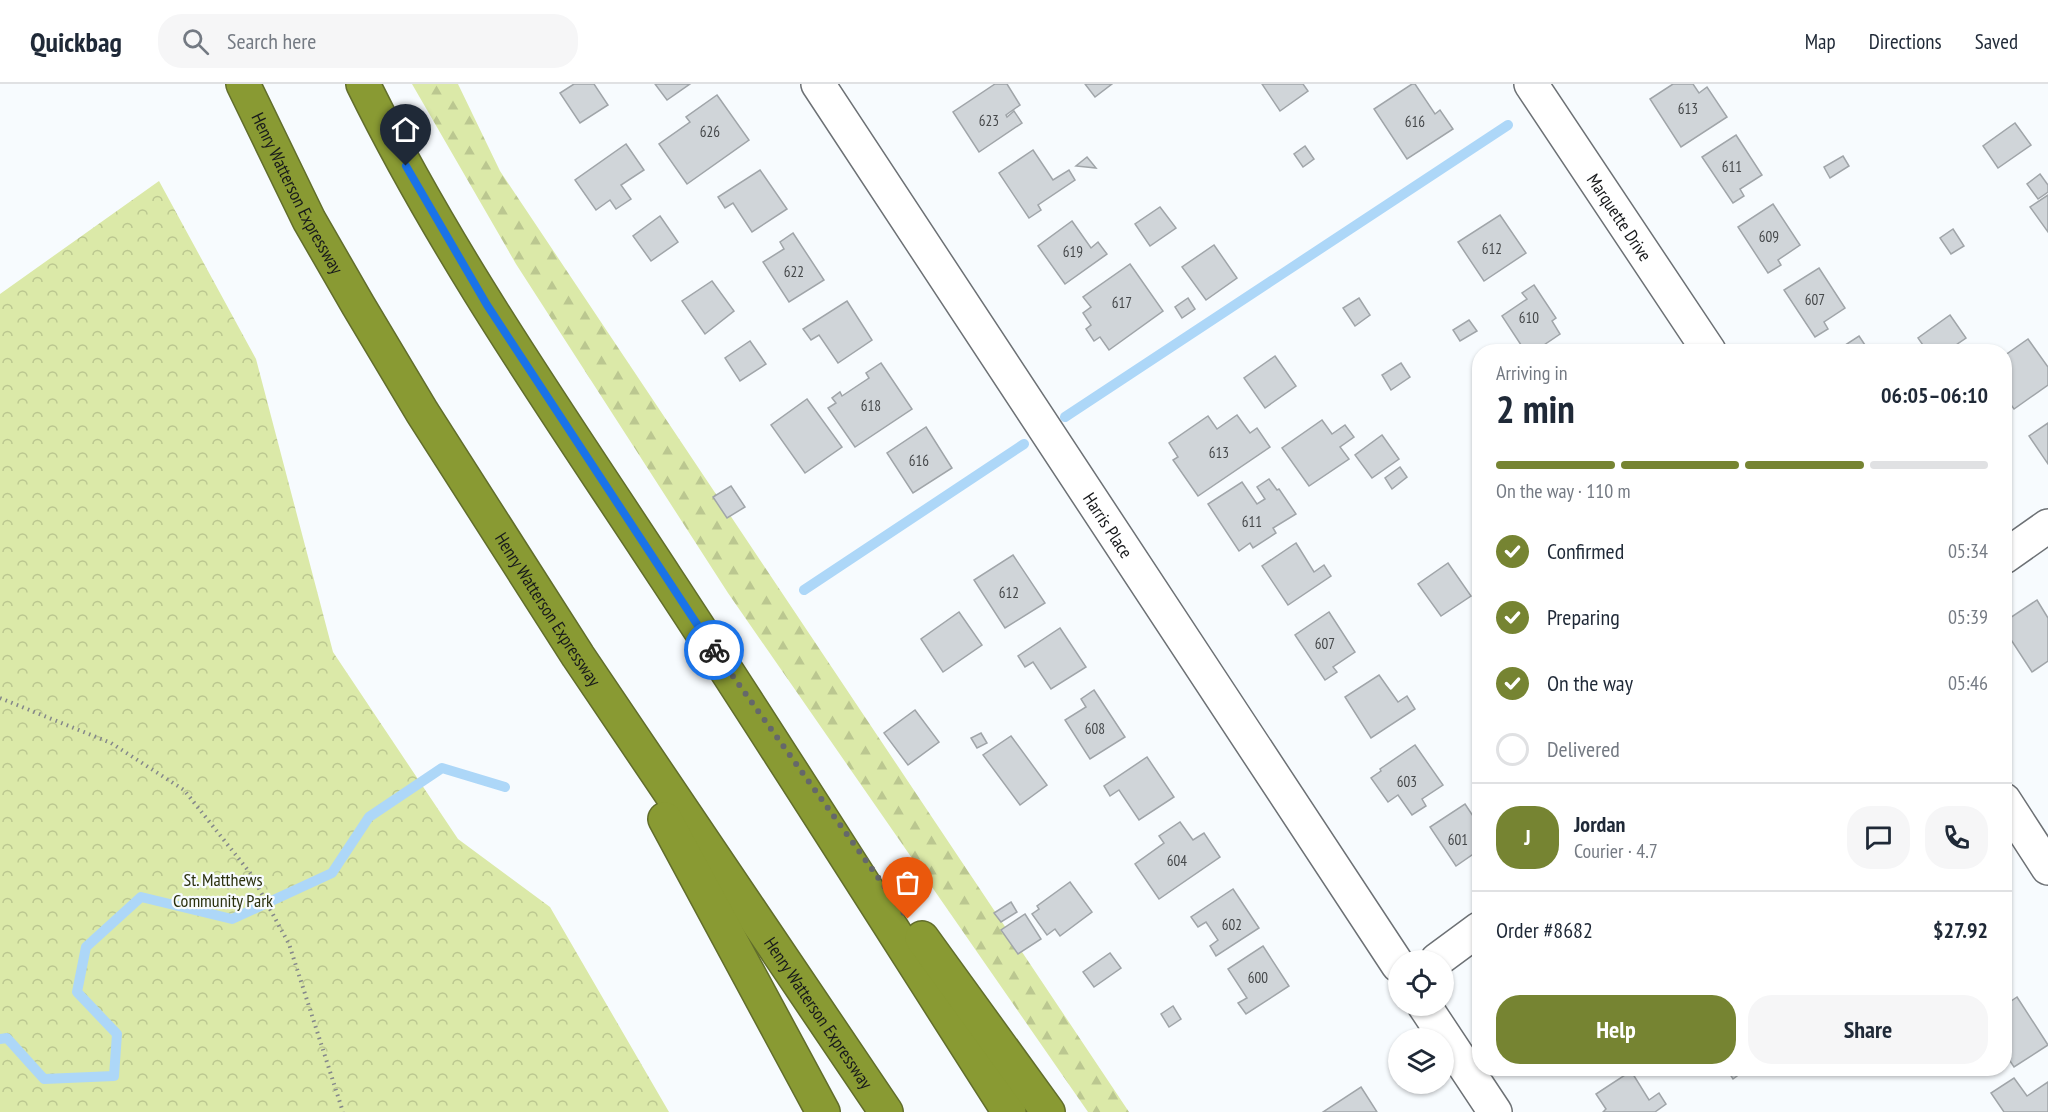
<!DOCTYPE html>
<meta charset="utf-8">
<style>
body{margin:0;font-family:"PT Sans Narrow",sans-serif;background:#f6f6f7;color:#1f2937;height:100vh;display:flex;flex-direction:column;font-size:22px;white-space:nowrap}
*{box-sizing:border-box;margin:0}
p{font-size:20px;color:#747a83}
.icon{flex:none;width:33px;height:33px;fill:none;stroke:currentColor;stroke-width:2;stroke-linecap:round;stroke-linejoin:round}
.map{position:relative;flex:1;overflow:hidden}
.panel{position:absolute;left:1472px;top:260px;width:540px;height:732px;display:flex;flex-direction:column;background:#fff;border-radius:24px;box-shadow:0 2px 4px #0004}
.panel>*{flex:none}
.buttons{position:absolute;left:1388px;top:866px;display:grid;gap:12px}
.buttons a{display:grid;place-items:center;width:66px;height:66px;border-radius:50%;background:#fff;box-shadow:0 2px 4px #0004;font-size:30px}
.pin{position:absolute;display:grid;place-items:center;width:51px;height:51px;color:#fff;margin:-62px -26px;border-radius:50% 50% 50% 0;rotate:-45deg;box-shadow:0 0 6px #0007}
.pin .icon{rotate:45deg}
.courier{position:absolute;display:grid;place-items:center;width:60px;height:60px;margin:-30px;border:4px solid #1a73e8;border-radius:50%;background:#fff;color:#222;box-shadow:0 2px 8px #0007}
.head em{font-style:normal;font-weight:700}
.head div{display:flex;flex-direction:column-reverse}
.head{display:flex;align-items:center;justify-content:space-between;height:102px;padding:0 24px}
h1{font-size:39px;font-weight:700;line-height:45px}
.bar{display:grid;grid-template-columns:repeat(4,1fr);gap:9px 6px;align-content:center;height:72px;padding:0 24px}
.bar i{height:8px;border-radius:4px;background:#e0e1e3}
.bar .on{background:#768432}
.bar p{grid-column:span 4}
.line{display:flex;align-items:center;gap:15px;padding:0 24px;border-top:2px solid #e0e1e3}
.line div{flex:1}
.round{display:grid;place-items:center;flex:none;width:63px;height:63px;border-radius:24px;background:#f6f6f7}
ol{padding:0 24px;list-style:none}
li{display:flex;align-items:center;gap:18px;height:66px}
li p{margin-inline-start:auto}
li .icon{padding:6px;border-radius:50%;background:#768432;color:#fff;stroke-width:4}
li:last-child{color:#747a83}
li i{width:33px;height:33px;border:3px solid #e0e1e3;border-radius:50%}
.action{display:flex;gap:12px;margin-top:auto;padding:12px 24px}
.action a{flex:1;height:69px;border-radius:24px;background:#768432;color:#fff;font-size:24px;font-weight:700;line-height:69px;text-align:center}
.action a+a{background:#f6f6f7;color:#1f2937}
header{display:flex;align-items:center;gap:36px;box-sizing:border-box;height:84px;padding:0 30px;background:#fff;border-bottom:2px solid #e0e1e3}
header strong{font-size:28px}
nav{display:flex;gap:33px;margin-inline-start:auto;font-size:21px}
.search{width:420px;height:54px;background:#f6f6f7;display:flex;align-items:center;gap:15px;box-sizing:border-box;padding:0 21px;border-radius:24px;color:#747a83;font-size:22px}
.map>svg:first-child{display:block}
.forest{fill:url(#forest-firs)}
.park{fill:url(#park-crowns)}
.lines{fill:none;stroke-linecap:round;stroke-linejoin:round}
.stream{stroke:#add7f8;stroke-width:10}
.building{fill:#d0d5d9;stroke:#a0a5a9;stroke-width:1.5}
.minor-casing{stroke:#6d7175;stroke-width:36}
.highway-casing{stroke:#616d2b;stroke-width:36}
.path{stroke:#84878a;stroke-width:4;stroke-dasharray:1.5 4.5;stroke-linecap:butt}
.minor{stroke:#fff;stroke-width:33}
.highway{stroke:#899a33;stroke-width:33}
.done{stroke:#65686a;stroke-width:6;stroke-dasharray:0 10.8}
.route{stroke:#1a73e8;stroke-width:8}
.labels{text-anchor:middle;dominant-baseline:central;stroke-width:4.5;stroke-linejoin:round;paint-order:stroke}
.number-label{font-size:15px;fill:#45484a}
.street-label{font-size:18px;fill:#17191b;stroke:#f7fbfe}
.park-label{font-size:18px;fill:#2b310e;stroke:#f7fbfe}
</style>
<header>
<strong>Quickbag</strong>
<div class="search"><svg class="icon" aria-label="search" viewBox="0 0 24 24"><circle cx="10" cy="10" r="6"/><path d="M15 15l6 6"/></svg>Search here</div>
<nav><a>Map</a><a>Directions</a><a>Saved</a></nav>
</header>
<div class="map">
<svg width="2048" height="1028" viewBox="0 0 2048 1028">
<defs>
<pattern id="forest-firs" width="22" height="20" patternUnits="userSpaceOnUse" patternTransform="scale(1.5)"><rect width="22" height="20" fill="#dbe9a8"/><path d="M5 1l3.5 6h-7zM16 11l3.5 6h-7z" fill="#bbc790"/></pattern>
<pattern id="park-crowns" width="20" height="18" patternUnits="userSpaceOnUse" patternTransform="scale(1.5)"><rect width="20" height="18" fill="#dbe9a8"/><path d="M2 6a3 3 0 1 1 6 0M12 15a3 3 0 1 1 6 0" fill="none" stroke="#bbc790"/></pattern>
</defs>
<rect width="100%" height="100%" fill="#f7fbfe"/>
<polygon class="forest" points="412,0 458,0 500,87 1129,1028 1088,1028 728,509 516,180"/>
<polygon class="park" points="159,97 256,275 333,568 458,755 550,823 669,1028 0,1028 0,210"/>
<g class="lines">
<g class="stream">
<polyline points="1065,333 1508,41"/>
<polyline points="804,506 1024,360"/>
<polyline points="0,955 7,954 44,995 114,992 117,950 77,908 86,863 141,813 232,835 332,789 369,733 442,684 505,703"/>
</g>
</g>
<g class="building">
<polygon points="574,0 594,0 608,21 580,39 560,9"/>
<polygon points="655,0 690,0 667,16"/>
<polygon points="995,0 1007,0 1020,21 1006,31 1007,33 1014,27 1022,39 979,68 953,28"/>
<polygon points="1085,0 1112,0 1095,13"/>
<polygon points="1262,0 1303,0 1308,7 1280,27"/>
<polygon points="1412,0 1415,0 1435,30 1440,26 1453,45 1407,75 1374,25"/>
<polygon points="1673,0 1693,0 1699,9 1707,3 1727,33 1681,63 1650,15"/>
<polygon points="717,11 749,56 687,100 659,60 690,38 686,33"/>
<polygon points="2015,39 2031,61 1998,84 1983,62"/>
<polygon points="1736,51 1762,91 1740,105 1744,112 1733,119 1702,73"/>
<polygon points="626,60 644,86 621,101 631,115 616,125 610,116 596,126 575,96"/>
<polygon points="1305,62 1314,75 1303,83 1294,70"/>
<polygon points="1033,66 1053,96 1069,86 1075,96 1038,121 1041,126 1029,134 999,89"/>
<polygon points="1843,72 1849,82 1830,94 1824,83"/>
<polygon points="1087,73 1096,84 1076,82"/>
<polygon points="760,86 787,125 752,148 733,119 725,124 718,113"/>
<polygon points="2040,90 2048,101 2048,108 2038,115 2027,100"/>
<polygon points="2048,111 2048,148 2030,123"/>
<polygon points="1773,120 1800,161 1778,176 1781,181 1768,189 1738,143"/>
<polygon points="1160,123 1176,144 1150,162 1135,140"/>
<polygon points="1500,131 1526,169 1484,197 1458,158"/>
<polygon points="660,132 678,158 651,177 633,152"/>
<polygon points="1072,137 1091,164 1098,158 1107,170 1065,200 1038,162"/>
<polygon points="1953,145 1964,162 1951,170 1940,154"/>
<polygon points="793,149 824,196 789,218 763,178 784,165 780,158"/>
<polygon points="1214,161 1237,194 1206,216 1182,183"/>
<polygon points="1130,180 1163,227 1109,266 1100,253 1094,257 1086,245 1091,241 1083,229 1091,223 1083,213"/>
<polygon points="1819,184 1845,224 1824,238 1828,245 1815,253 1784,206"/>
<polygon points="712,197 734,227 705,250 682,217"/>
<polygon points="1534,201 1556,234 1552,237 1560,250 1535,267 1525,267 1502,232 1527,215 1522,209"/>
<polygon points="1188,214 1195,225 1182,234 1175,223"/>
<polygon points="1359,214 1370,231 1355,242 1343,224"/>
<polygon points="847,217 872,256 838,279 819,251 811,256 803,245"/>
<polygon points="1950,231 1966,254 1947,267 1927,267 1918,254"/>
<polygon points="1469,236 1477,247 1460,257 1453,246"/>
<polygon points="1859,252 1869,267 1836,267"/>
<polygon points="2028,255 2048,283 2048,301 2014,325 2004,311 2004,272"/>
<polygon points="750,257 766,280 740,297 725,274"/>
<polygon points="1275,272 1296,302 1265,324 1244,294"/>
<polygon points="881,279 912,325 855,363 828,324 836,319 832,314 840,308 842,312 869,294 866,289"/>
<polygon points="1401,279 1410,293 1391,306 1382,291"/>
<polygon points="807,315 842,363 805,389 771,341"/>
<polygon points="1237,331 1250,349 1257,344 1270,363 1198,412 1173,376 1178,373 1169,359 1208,332 1217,345"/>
<polygon points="1322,336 1332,350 1345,341 1354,353 1340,363 1349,375 1309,402 1282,364"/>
<polygon points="2048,339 2048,380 2029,352"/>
<polygon points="926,343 952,384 913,409 887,369"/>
<polygon points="1382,351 1399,375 1372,394 1355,371"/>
<polygon points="1400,383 1407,393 1392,405 1385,394"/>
<polygon points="1269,395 1277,406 1279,405 1296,430 1273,444 1276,449 1253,464 1250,459 1239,467 1208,420 1242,398 1257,420 1265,415 1257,403"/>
<polygon points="731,402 745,423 727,434 713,413"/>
<polygon points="1296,459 1314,488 1324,481 1331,492 1288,521 1262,482"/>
<polygon points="1013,471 1045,519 1005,544 974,496"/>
<polygon points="1448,479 1471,512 1441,532 1418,500"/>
<polygon points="2037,516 2048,534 2048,577 2032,588 2004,545 2004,538"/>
<polygon points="959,528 982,561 943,588 921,555"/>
<polygon points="1329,528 1355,568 1333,583 1337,588 1325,596 1295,551"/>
<polygon points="1060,544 1086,583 1051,605 1033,578 1025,583 1018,572"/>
<polygon points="1379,591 1398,618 1407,612 1415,625 1371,654 1345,613"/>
<polygon points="1094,606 1125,653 1090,675 1065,636 1086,623 1081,615"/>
<polygon points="915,626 939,658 908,681 884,649"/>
<polygon points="981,649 987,659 977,664 971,654"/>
<polygon points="1011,652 1047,701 1020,721 983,671"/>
<polygon points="1415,661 1443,701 1422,715 1426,722 1412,731 1398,711 1388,718 1371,694 1381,687 1380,685"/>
<polygon points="1147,673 1174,713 1139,736 1119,706 1110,712 1104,702"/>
<polygon points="1465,720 1479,741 1479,766 1456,782 1430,743"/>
<polygon points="1180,738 1193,756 1204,749 1220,773 1159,815 1135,780 1164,759 1159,752"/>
<polygon points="1070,798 1092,828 1060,852 1055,845 1047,851 1032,830 1039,825 1037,822"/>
<polygon points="1233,805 1259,844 1216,872 1210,862 1218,856 1206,838 1198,843 1191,833"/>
<polygon points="1011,818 1017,828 1001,838 994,829"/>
<polygon points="1025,830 1041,855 1018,870 1001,846"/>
<polygon points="1263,862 1289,902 1246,930 1238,919 1247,914 1228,885"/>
<polygon points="1110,869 1121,884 1094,903 1083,888"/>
<polygon points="2017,913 2048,961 2014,983 2004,968 2004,932 2008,929 2004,922"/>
<polygon points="1173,922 1181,935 1169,943 1161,930"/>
<polygon points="1726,984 1748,984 1733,995"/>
<polygon points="1631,987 1649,1016 1659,1009 1666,1020 1655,1028 1603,1028 1606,1025 1596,1010"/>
<polygon points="2014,994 2027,1012 2048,998 2048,1028 2004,1028 1991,1009"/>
<polygon points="1361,1003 1377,1028 1323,1028"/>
</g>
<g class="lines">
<defs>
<g id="minor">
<path id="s1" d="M818,0l580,881"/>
<path id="s2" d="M1531,0l178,267"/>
<polyline points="2004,473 2048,442"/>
<polyline points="2004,716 2048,784"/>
<polyline points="1437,876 1479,845"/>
<polyline points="1424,921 1495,1028"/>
</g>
<g id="highway">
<path id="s3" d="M243,0l66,136 49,85 64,107 156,244 308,456"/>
<path d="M363,0c85,173 197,332 303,494 116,176 229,356 343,534"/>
<polyline points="665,735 823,1028"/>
<polyline points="922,854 1048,1028"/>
</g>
</defs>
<use href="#minor" class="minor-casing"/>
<use href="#highway" class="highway-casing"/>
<polyline class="path" points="0,614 111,659 184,706 251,790 289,860 343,1028"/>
<use href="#minor" class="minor"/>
<use href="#highway" class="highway"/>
</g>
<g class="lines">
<polyline class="done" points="714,566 908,835"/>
<polyline class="route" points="406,82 487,221 714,566"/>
</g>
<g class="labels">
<g class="number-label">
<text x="1688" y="24">613</text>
<text x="989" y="36">623</text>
<text x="1415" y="37">616</text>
<text x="710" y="47">626</text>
<text x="1732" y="82">611</text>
<text x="1769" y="152">609</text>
<text x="1492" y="164">612</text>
<text x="1073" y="167">619</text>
<text x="794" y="187">622</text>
<text x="1815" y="215">607</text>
<text x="1122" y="218">617</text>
<text x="1529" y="233">610</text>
<text x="871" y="321">618</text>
<text x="1219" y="368">613</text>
<text x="919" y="376">616</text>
<text x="1252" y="437">611</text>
<text x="1009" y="508">612</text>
<text x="1325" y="559">607</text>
<text x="1095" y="644">608</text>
<text x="1407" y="697">603</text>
<text x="1458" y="755">601</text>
<text x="1177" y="776">604</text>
<text x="1232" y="840">602</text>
<text x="1258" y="893">600</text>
</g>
<g class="street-label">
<text stroke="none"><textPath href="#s3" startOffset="122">Henry Watterson Expressway</textPath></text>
<text stroke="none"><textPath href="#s2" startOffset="160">Marquette Drive</textPath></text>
<text stroke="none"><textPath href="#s1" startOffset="528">Harris Place</textPath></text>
<text stroke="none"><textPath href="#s3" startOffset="608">Henry Watterson Expressway</textPath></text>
<text stroke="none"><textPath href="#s3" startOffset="1094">Henry Watterson Expressway</textPath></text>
</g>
<g class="park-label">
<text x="223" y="795">St. Matthews<tspan x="223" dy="21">Community Park</tspan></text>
</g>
</g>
</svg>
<div class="buttons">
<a><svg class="icon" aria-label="locate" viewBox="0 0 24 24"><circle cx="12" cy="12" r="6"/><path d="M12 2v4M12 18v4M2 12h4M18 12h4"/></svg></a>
<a><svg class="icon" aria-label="layers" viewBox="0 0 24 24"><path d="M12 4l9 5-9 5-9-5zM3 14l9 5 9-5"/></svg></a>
</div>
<div class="pin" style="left:908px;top:835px;background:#ea580c"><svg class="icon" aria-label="bag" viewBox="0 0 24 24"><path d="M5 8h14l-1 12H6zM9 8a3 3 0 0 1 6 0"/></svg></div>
<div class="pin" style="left:406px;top:82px;background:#1f2937"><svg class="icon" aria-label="home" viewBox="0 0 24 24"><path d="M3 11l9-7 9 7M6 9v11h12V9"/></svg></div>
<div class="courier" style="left:714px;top:566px"><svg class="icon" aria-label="bike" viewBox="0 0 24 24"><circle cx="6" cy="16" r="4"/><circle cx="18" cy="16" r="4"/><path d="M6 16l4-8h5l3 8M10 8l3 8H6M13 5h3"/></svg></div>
<section class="panel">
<div class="head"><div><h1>2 min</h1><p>Arriving in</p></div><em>06:05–06:10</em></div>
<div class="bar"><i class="on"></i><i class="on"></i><i class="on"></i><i></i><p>On the way · 110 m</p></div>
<ol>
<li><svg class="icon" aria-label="check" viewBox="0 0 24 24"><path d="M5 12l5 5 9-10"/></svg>Confirmed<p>05:34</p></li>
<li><svg class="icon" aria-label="check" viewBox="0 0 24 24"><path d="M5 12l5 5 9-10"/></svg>Preparing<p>05:39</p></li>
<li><svg class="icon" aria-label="check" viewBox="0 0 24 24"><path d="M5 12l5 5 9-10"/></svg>On the way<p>05:46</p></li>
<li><i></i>Delivered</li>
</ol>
<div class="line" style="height:108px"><b class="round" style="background:#768432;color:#fff">J</b><div><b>Jordan</b><p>Courier · 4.7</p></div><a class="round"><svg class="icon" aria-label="chat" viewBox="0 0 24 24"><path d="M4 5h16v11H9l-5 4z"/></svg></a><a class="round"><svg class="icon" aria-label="phone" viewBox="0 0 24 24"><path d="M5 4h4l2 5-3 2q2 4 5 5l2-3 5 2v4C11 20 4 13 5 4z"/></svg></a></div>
<div class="line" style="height:78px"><div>Order #8682</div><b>$27.92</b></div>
<div class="action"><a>Help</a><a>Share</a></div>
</section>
</div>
